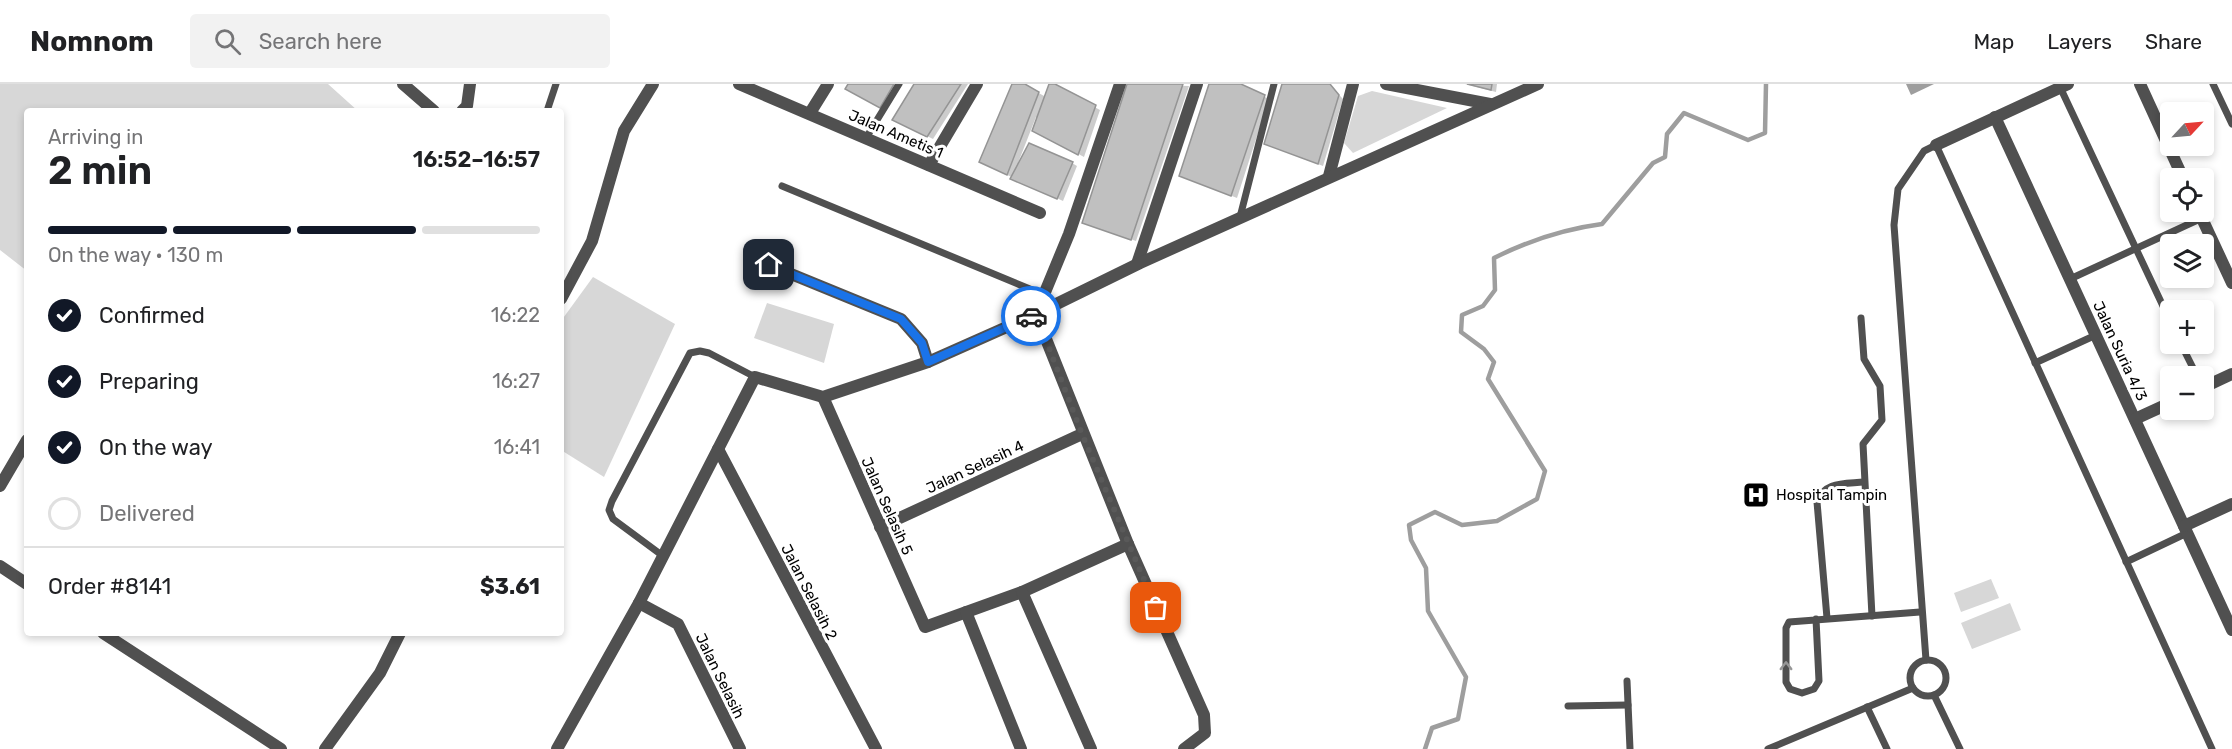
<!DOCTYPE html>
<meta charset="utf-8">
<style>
body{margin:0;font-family:Rubik,sans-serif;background:#f2f2f2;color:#202124;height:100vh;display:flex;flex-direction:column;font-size:22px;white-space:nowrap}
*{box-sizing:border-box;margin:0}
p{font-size:20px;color:#757577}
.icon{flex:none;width:33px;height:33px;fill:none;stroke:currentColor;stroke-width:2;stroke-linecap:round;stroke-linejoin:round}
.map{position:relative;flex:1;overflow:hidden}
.details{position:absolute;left:24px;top:24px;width:540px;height:528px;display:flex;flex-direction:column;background:#fff;border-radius:6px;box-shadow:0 3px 9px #0003}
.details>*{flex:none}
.needle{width:39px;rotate:64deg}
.fabs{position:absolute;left:2160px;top:18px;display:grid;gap:12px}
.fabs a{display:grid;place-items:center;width:54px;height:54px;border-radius:6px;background:#fff;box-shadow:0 3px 9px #0003;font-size:30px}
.pin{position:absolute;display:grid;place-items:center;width:51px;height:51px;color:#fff;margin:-26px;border-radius:12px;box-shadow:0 3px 9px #0006}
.courier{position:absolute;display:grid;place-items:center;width:60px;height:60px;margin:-30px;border:4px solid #1a73e8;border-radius:50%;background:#fff;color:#222;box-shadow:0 2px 8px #0007}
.summary em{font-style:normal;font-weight:600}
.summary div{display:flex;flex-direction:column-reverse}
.summary{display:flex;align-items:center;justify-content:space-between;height:102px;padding:0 24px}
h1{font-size:39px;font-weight:600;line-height:45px}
.bar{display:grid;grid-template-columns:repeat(4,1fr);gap:9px 6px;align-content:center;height:72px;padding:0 24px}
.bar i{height:8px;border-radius:4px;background:#e0e0e0}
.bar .selected{background:#111827}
.bar p{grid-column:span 4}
.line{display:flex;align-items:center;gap:15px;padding:0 24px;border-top:2px solid #e0e0e0}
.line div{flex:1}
ol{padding:0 24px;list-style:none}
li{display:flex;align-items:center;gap:18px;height:66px}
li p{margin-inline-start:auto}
li .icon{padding:6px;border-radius:50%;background:#111827;color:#fff;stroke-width:4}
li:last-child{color:#757577}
li i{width:33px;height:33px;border:3px solid #e0e0e0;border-radius:50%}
header{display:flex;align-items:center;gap:36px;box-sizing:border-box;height:84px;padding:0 30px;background:#fff;border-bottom:2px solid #e0e0e0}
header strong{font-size:28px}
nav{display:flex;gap:33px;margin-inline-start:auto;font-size:21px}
.search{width:420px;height:54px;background:#f2f2f2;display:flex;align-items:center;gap:15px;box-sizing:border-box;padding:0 21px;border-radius:6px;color:#757577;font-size:22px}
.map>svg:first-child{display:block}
.green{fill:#d7d7d7}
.water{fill:#9e9e9e}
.shadow{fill:#0003}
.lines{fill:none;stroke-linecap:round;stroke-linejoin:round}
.stream{stroke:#9e9e9e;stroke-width:4.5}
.building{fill:#c0c0c0;stroke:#949494;stroke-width:1.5}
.service{stroke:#505050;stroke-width:7}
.minor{stroke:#505050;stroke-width:12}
.tertiary{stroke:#505050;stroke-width:12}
.oneway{stroke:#969696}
.done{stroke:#595959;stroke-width:6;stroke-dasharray:0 10.8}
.route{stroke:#1a73e8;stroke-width:8}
.labels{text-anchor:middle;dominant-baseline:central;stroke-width:6;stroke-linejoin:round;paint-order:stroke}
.street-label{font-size:15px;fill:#000;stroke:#fff}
.poi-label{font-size:15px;fill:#000;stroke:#fff;text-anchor:start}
</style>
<header>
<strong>Nomnom</strong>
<div class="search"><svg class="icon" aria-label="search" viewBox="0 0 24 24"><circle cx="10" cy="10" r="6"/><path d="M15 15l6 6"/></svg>Search here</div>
<nav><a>Map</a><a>Layers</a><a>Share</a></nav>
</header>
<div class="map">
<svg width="2232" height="665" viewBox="0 0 2232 665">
<rect width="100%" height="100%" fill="#fff"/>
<g class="green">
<polygon points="0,0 328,0 358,27 27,27 27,187 0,166"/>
<polygon points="1372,7 1447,24 1353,69 1344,59 1358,12"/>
<polygon points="593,193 675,240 604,393 561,366 561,237"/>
<polygon points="767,219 834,240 824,279 754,254"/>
<polygon points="1991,495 1999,514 1961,528 1954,509"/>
<polygon points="2010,519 2021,546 1972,565 1961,539"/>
</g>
<polygon class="water" points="1906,0 1934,0 1911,11"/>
<g class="shadow">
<polygon points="916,0 968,0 933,55 899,38"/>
<polygon points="1013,0 1022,0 1046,13 1052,0 1100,26 1084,73 1034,46 1038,34 1036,33 1018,79 1072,79 1077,82 1063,117 986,81"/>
<polygon points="1129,0 1189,2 1136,157 1084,139"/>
<polygon points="1211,0 1238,0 1269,15 1237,114 1187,94"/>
<polygon points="1284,0 1329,0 1343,15 1323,82 1271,62"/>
<polygon points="1465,0 1497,0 1496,8"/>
</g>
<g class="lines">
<path class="stream" d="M1425,665l7,-21 26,-9 8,-42 -38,-66 -2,-43 -15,-28 -2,-15 26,-13 27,13 35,-4 40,-22 8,-28 -57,-92 6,-17 -10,-13 -23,-17 1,-17 21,-9 12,-16 -1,-32c34,-17 70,-29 108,-34l51,-61 12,-6 2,-23 17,-21 64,27 17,-7 1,-49"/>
</g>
<g class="building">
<polygon points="848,0 894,0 880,24 845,5"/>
<polygon points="914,0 961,0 927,53 892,36"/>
<polygon points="1012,0 1025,0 1039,8 1007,91 979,78"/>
<polygon points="1049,0 1055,0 1096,21 1078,71 1032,47"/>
<polygon points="1127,0 1183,0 1131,156 1082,139"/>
<polygon points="1209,0 1241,0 1265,11 1231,112 1179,92"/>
<polygon points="1282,0 1330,0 1339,11 1318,80 1264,60"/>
<polygon points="1467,0 1492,0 1491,6"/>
<polygon points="1029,59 1073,78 1057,115 1010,95"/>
</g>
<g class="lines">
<g class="service">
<polyline points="2213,0 2232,40"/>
<polyline points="2060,3 2170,237"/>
<polyline points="547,27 556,0"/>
<polyline points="866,54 899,0"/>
<polyline points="782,102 1042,210"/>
<polyline points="1240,133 1274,0"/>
<polyline points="2070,195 2202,134"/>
<polyline points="1861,234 1864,275 1880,302 1882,336 1863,360 1872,532"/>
<polyline points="2181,260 2197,292"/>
<polyline points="2035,279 2096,251"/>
<polyline points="663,472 613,435 609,426 612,417 690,269 700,267 709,269 755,293"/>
<polyline points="2126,478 2187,449"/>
<path d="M1827,534l-10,-116c7,-21 28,-18 47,-20"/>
<polyline points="1816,535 1819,597 1814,605 1802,609 1790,605 1786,598 1786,544 1789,538 1920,528"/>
<polyline points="1926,576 1894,141 1898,105 1924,67 1936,61 2212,665"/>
<circle cx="1928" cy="594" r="18"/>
<polyline points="1627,597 1630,665"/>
<polyline points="1934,611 1960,665"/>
<polyline points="1568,622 1628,621"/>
<polyline points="1867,623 1887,665"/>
<polyline points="1768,665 1913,604"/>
</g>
<g class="minor">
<polyline points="403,0 434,27"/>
<polyline points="739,0 1040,129"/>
<polyline points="1120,0 1069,150 1036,230 1128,460 1204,631 1205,649 1184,665"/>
<polyline points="1386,0 1490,20"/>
<polyline points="2140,0 2183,94"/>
<polyline points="462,27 467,22 470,0"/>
<polyline points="810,29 828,0"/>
<polyline points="1995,33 2232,546"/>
<polyline points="1936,61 2068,0"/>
<polyline points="929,81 977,0"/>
<polyline points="1329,92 1353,0"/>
<polyline points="2199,128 2232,199"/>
<polyline points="1137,180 1197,0"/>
<polyline points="769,181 901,235 922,259 928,278"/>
<polyline points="2204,303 2232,290"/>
<polyline points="823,313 925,543 1022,508 1128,460"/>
<polyline points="2135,335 2170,319"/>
<polyline points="718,365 876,665"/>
<polyline points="0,402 27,356"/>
<polyline points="2184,442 2232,420"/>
<polyline points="880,443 1082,350"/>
<polyline points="0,482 27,500"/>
<polyline points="1022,508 1091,665"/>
<polyline points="639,519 678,540 740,665"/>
<polyline points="966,528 1021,665"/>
<polyline points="103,549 281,665"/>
<polyline points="557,665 639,519 755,293 823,313 928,278 1036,230 1140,179 1538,0"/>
</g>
<g class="tertiary">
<polyline points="561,215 592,157 624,47 653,0"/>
<polyline points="325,665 380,589 400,549"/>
</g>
</g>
<defs><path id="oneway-chevron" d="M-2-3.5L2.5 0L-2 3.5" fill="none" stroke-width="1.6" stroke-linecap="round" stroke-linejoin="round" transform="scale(1.5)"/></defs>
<use class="oneway" href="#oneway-chevron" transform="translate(1786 582) rotate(-90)"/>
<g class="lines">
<polyline class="done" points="1031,232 1036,230 1082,350 1156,524"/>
<polyline class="route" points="769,181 901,235 922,259 928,278 1031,232"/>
</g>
<defs>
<symbol id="hospital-square" viewBox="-11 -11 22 22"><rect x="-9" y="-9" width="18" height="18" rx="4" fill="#000" stroke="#fff"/><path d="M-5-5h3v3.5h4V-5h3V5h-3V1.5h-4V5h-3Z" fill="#fff"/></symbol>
</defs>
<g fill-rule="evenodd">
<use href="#hospital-square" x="1741" y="396" width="30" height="30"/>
</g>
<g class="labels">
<g class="street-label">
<text transform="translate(896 50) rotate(23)">Jalan Ametis 1</text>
<text transform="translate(2120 267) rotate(65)">Jalan Suria 4/3</text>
<text transform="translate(975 383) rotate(-25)">Jalan Selasih 4</text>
<text transform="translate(887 422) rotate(66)">Jalan Selasih 5</text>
<text transform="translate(809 508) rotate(63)">Jalan Selasih 2</text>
<text transform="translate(720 592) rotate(64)">Jalan Selasih</text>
</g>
<g class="poi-label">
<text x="1776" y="411">Hospital Tampin</text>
</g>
</g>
</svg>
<div class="fabs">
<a><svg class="needle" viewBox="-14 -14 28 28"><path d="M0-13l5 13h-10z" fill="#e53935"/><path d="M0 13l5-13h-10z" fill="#757577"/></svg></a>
<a><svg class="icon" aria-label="locate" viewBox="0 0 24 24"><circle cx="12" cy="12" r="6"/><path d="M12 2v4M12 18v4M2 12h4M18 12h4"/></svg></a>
<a><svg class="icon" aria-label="layers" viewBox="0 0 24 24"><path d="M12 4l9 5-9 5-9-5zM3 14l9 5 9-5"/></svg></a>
<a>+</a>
<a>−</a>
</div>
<div class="pin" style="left:1156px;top:524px;background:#ea580c"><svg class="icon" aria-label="bag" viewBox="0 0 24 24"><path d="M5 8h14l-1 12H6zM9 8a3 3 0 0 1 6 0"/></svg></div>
<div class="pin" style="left:769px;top:181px;background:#1f2937"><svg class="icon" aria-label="home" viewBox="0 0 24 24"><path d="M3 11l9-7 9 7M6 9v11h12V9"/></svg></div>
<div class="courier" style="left:1031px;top:232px"><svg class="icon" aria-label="car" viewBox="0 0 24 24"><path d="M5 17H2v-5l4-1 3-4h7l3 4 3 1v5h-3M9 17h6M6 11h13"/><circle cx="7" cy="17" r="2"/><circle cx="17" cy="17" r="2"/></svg></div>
<section class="details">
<div class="summary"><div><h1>2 min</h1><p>Arriving in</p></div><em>16:52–16:57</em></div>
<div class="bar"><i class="selected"></i><i class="selected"></i><i class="selected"></i><i></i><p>On the way · 130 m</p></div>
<ol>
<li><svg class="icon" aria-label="check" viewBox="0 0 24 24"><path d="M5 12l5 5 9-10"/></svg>Confirmed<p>16:22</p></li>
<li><svg class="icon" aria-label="check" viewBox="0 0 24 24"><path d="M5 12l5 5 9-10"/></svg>Preparing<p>16:27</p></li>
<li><svg class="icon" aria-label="check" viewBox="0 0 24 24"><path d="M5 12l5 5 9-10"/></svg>On the way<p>16:41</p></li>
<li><i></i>Delivered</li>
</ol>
<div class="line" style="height:78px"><div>Order #8141</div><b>$3.61</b></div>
</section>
</div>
